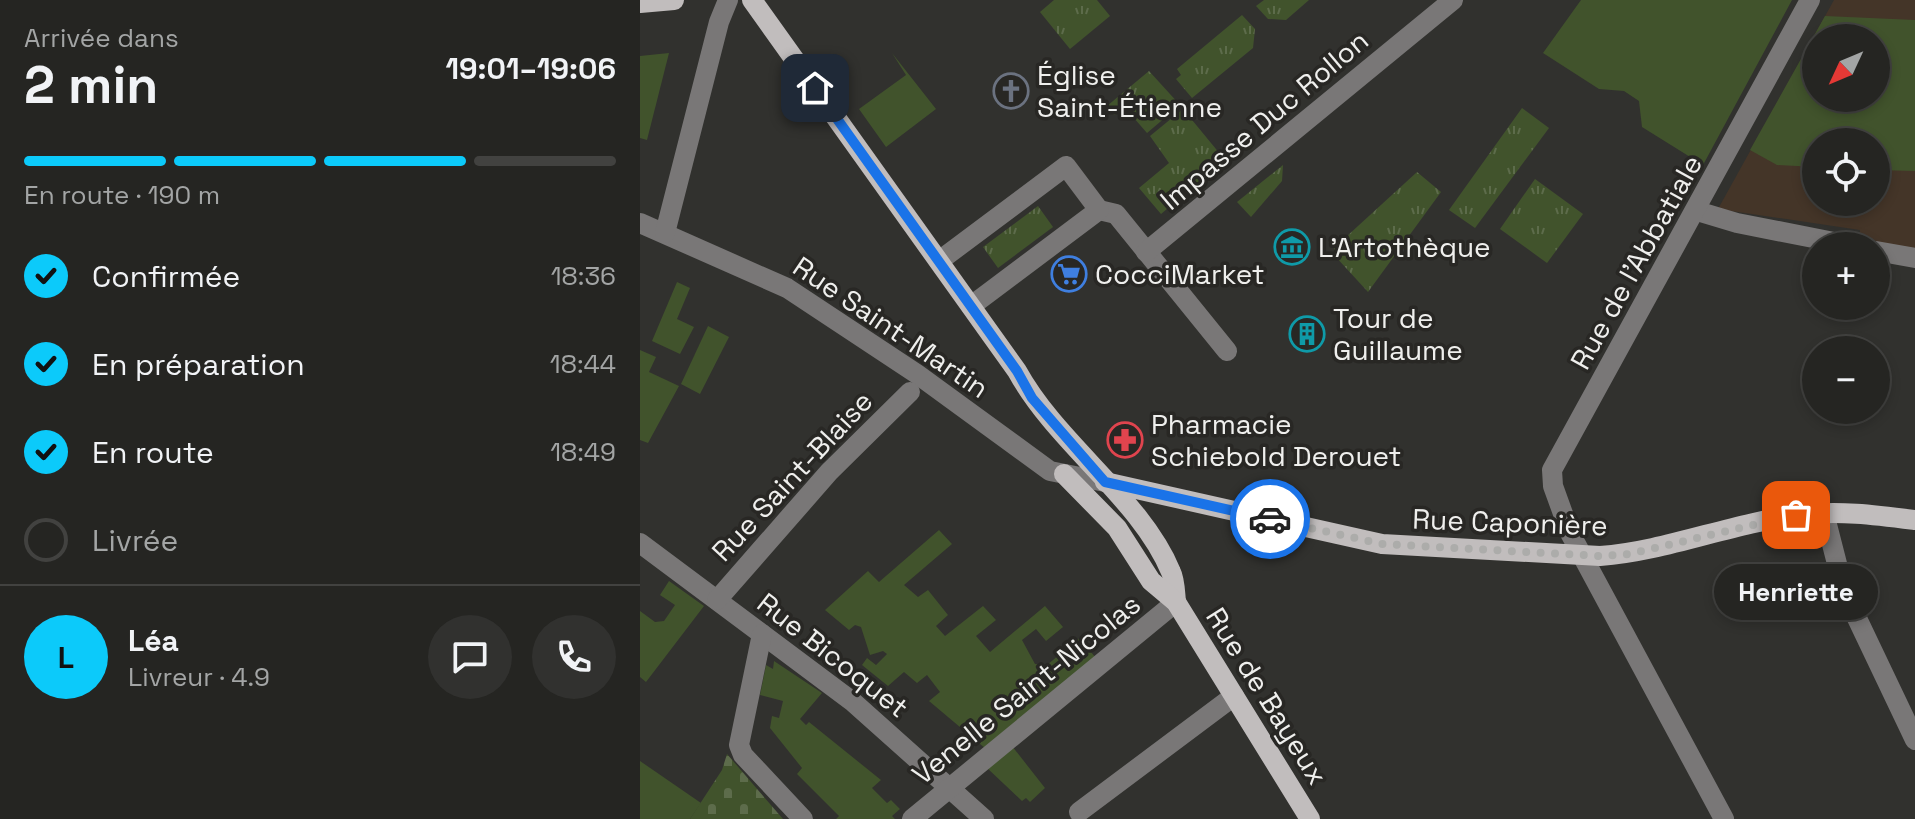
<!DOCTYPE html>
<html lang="fr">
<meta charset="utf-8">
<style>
body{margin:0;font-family:"Space Grotesk",sans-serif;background:#31312f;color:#f1f3f6;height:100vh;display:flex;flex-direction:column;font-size:30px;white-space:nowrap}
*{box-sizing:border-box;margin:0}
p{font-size:26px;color:#a3a5a5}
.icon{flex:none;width:44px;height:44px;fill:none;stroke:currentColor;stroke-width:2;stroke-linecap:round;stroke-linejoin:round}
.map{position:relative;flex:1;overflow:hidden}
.panel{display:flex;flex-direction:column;background:#252522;width:640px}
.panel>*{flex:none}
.needle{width:52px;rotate:226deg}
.buttons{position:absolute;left:1162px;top:24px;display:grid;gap:16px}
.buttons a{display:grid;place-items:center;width:88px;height:88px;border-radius:50%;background:#252522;box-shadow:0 4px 12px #0003,0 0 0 2px #424240;font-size:40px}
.pin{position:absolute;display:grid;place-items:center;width:68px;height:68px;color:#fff;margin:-34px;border-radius:16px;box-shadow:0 4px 12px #0006}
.courier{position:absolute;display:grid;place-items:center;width:80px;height:80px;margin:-40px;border:6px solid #1a73e8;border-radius:50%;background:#fff;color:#222;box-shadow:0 2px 10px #0007}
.bubble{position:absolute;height:56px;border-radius:28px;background:#252522;box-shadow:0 4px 12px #0003,0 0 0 2px #424240;font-size:26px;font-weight:700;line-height:56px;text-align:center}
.summary em{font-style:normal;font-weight:700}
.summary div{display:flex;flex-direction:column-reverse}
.summary{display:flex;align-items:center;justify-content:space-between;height:136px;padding:0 24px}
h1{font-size:52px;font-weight:700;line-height:60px}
.bar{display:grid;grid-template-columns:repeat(4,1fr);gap:12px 8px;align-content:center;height:96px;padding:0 24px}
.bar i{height:10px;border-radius:6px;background:#424240}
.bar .on{background:#0ccafa}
.bar p{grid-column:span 4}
.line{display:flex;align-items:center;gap:20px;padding:0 24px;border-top:2px solid #424240}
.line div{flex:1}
.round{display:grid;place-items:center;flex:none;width:84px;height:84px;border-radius:42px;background:#31312f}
ol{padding:0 24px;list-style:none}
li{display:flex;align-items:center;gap:24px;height:88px}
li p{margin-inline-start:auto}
li .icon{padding:8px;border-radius:50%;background:#0ccafa;color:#111;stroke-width:4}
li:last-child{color:#a3a5a5}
li i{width:44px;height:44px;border:4px solid #424240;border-radius:50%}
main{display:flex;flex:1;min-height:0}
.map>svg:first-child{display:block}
.medical{fill:#443528;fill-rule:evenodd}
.grass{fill:url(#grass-tufts)}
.cemetery{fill:url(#cemetery-stones)}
.green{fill:#41532c;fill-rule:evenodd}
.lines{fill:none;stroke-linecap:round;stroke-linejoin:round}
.minor{stroke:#797777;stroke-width:20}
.major{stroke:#c1bdbd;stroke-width:20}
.done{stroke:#acacaa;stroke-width:8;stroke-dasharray:0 14.4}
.route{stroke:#1a73e8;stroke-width:10}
.labels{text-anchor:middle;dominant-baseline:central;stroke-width:7;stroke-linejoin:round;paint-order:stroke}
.poi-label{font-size:28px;fill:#efefed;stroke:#282724;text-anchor:start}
.street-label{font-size:28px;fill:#efefed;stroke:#282724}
</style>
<main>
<section class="panel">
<div class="summary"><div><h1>2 min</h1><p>Arrivée dans</p></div><em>19:01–19:06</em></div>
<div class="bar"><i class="on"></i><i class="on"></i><i class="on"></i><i></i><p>En route · 190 m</p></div>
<ol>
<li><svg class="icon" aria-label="check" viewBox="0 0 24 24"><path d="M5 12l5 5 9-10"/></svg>Confirmée<p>18:36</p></li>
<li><svg class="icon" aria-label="check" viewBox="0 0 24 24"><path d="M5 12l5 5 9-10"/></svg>En préparation<p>18:44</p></li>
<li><svg class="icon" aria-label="check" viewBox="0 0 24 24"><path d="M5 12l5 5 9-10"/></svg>En route<p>18:49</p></li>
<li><i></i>Livrée</li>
</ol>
<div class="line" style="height:144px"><b class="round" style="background:#0ccafa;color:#111">L</b><div><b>Léa</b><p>Livreur · 4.9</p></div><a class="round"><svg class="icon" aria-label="chat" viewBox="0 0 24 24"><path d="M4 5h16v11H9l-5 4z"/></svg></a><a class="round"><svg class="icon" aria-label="phone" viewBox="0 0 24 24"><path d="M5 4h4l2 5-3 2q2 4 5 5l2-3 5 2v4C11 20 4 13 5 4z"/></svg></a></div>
</section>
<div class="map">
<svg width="1275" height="819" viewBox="0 0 1275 819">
<defs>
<pattern id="grass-tufts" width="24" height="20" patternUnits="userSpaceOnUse" patternTransform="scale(2)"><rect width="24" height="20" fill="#41532c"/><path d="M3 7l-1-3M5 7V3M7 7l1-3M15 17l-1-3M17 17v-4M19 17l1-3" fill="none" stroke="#5d6c4b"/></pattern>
<pattern id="cemetery-stones" width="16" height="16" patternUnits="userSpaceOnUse" patternTransform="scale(2)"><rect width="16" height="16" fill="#41532c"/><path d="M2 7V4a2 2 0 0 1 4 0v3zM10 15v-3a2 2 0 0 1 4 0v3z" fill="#5d6c4b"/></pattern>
</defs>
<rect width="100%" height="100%" fill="#31312e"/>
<path class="medical" d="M1194,0h81v253l-57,-10 2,-13 -142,-21zM1176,38h60v60h-60zM1176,142h60v60h-60z"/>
<g class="grass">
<polygon points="414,0 457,0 470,16 430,49 400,12"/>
<polygon points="624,0 669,0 646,20 628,19 616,6"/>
<polygon points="602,15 615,29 613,48 552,98 536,79 541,75 537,69"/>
<polygon points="509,71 540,105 507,133 487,110 474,115 467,106"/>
<polygon points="882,108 909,128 835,228 809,210"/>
<polygon points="543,109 585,160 521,214 499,188 529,163 510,136"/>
<polygon points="643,165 642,181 611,217 597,202"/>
<polygon points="777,172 801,192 728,292 695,256 694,248"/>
<polygon points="895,179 943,214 907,263 860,229"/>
<polygon points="398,206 413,227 358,268 343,247"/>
</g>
<polygon class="cemetery" points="87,754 143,819 50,819 82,770"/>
<g class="green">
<polygon points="941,0 1152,0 1063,165 1002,127 999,101 984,91 959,89 903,53"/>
<path d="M1185,16l90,4v151l-39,-1v-28h-60v25l-39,-2 -27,-15zM1176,38h60v60h-60z"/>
<polygon points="29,53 7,140 0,138 0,56"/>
<polygon points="252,53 296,109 246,147 219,109 266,75"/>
<polygon points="37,282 50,288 37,319 54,327 40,354 12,341"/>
<polygon points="68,326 89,337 60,394 41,384"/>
<polygon points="0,350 16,357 9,372 39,386 8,443 0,440"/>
<polygon points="299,530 312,544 264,585 278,597 288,590 308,615 296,626 305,636 343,606 356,620 336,636 350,652 405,606 423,627 406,641 396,629 382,640 395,664 407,665 443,635 445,645 456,658 346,749 289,701 300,692 287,675 277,683 264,672 248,686 222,665 227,658 236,665 247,654 243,651 230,655 221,627 215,625 209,630 185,610 228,571 239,582"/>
<polygon points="29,581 64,606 6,682 0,677 0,611 15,622 24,621 35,605 20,595"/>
<polygon points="134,661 182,693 160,719 166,725 169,722 241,780 232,788 247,803 251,800 260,809 252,816 255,819 196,819 199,816 157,774 162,768 130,728 132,716 139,718 143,701 120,695 126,665 133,669"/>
<polygon points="372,746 405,788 390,802 386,798 382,801 346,767"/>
<polygon points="0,761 61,803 50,819 0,819"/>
</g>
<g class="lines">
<g class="minor">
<polyline points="459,210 476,214 587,351"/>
<polyline points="1057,211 1097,223 1214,246"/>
<polyline points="0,223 147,288 277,374 410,471 465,482"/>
<polyline points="25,233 79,22 88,0"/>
<polyline points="1236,251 1275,258"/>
<polyline points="506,252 813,0"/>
<polyline points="299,261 426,166 459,210 331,306"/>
<polyline points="1184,513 1204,591 1275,740"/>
<polyline points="0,543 213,702 344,819"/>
<polyline points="77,600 189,472 270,392"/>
<polyline points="122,634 99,745 103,755 163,819"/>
<polyline points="439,812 594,696"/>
<polyline points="272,819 536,602"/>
<polyline points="1084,819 930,533 913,486 912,470 1170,0"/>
</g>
<g class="major">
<path d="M112,0l265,371c40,73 124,128 154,201 4,8 4,20 5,30"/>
<polyline points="0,3 34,0"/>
<polyline points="424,474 477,528 511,581 536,602 670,819"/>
<path d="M465,482l277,62 218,12c67,-5 131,-33 199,-41 39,-5 77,0 116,5"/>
</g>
</g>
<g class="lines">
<polyline class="done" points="630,519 742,544 960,556 989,554 1156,515"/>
<polyline class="route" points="175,88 377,371 392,398 465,482 630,519"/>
</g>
<defs>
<symbol id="church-ring" viewBox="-11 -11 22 22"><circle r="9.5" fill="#282724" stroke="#6b7280" stroke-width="1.5"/><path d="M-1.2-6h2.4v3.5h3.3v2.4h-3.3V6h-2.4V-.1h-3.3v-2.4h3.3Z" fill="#6b7280"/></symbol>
<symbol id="museum-ring" viewBox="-11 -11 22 22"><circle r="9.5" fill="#282724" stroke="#0f9aa8" stroke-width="1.5"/><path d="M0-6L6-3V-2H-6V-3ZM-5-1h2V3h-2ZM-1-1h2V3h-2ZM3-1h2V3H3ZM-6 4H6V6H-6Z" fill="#0f9aa8"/></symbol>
<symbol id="supermarket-ring" viewBox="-11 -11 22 22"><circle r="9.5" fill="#282724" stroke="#3f7fe0" stroke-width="1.5"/><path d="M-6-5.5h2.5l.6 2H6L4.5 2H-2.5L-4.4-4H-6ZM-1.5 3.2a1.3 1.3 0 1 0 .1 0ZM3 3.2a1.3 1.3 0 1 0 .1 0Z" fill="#3f7fe0"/></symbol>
<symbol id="building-ring" viewBox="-11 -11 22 22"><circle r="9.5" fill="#282724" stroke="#0f9aa8" stroke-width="1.5"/><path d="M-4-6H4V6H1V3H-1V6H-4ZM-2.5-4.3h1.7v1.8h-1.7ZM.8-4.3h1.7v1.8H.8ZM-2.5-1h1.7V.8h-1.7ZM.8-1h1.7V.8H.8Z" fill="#0f9aa8"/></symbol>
<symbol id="pharmacy-ring" viewBox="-11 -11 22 22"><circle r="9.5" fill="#282724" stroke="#e0444e" stroke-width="1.5"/><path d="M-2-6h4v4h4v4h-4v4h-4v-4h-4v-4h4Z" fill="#e0444e"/></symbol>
</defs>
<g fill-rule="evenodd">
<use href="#church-ring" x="351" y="71" width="40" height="40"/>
<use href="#museum-ring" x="632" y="227" width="40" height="40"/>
<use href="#supermarket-ring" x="409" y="254" width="40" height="40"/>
<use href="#building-ring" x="647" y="314" width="40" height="40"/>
<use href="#pharmacy-ring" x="465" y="420" width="40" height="40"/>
</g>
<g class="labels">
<g class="poi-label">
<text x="397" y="75">Église<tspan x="397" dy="32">Saint-Étienne</tspan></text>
<text x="678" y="247">L'Artothèque</text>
<text x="455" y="274">CocciMarket</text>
<text x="693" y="318">Tour de<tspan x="693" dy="32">Guillaume</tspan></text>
<text x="511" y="424">Pharmacie<tspan x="511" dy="32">Schiebold Derouet</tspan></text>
</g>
<g class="street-label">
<text transform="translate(624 120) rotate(-40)">Impasse Duc Rollon</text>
<text transform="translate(996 262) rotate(-61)">Rue de l'Abbatiale</text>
<text transform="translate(251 327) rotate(34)">Rue Saint-Martin</text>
<text transform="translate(152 476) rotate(-47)">Rue Saint-Blaise</text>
<text transform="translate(870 522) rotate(2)">Rue Caponière</text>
<text transform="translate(193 655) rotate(38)">Rue Bicoquet</text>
<text transform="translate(386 689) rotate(-39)">Venelle Saint-Nicolas</text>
<text transform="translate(627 696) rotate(58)">Rue de Bayeux</text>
</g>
</g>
</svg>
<div class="buttons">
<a><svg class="needle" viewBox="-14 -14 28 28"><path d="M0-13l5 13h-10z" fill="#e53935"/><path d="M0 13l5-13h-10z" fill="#a3a5a5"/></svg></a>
<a><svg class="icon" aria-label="locate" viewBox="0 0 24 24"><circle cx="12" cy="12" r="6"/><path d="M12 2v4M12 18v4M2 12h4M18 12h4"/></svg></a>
<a>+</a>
<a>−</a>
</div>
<div class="pin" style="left:1156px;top:515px;background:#ea580c"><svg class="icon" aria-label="bag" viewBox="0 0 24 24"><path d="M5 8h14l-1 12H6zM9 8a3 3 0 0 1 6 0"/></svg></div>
<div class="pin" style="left:175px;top:88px;background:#1f2937"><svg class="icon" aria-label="home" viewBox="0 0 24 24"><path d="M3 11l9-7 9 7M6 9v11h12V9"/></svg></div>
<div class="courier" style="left:630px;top:519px"><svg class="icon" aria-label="car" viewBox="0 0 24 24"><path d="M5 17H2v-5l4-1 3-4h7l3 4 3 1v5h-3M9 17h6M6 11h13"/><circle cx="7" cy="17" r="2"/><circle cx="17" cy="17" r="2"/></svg></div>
<div class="bubble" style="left:1074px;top:564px;width:164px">Henriette</div>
</div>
</main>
